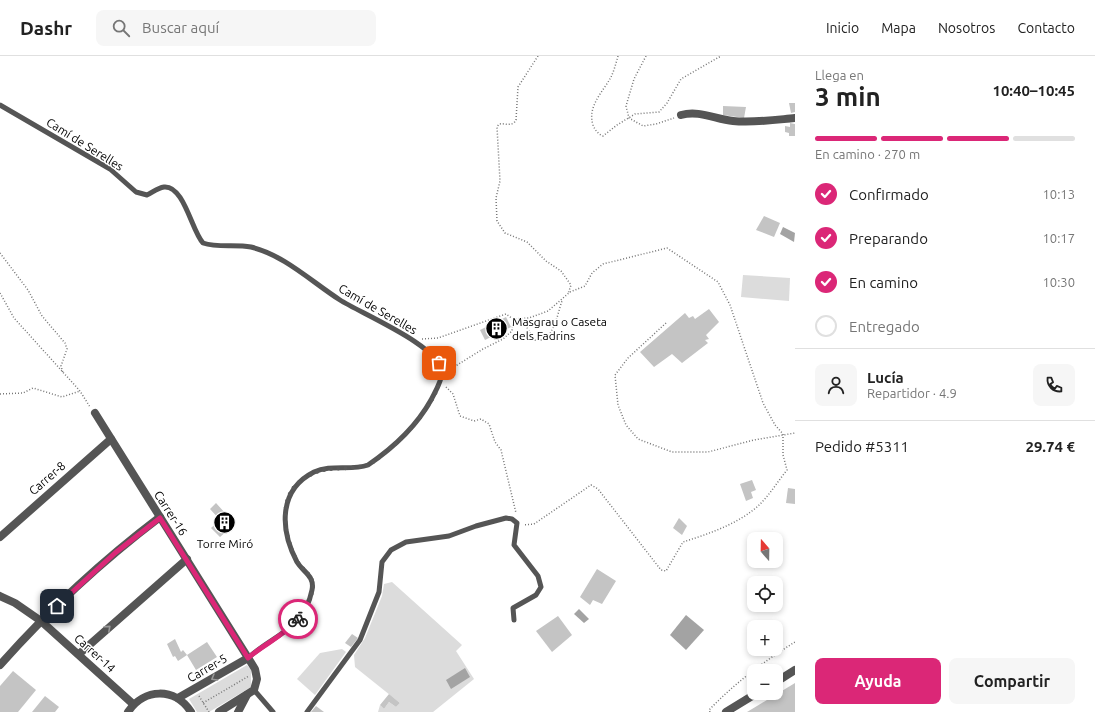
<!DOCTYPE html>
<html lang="es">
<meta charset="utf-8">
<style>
body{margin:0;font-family:Ubuntu,sans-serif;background:#f6f6f6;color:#222;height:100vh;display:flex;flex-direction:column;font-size:15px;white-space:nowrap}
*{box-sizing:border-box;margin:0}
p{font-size:13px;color:#767676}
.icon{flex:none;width:22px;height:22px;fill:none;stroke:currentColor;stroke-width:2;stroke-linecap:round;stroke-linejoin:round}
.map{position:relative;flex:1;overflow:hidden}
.details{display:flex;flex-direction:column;background:#fff;width:300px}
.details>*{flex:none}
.needle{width:26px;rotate:340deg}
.buttons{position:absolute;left:747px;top:476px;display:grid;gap:8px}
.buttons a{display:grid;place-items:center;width:36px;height:36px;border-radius:8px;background:#fff;box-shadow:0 2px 6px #0003;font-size:20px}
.pin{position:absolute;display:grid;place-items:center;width:34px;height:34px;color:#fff;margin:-17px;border-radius:8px;box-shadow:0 2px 6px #0006}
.courier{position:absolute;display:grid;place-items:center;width:40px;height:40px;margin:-20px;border:3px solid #db2777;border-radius:50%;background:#fff;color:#222;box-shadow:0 1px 5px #0007}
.overview em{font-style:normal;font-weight:700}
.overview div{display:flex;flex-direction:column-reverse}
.overview{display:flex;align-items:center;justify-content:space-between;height:68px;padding:0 20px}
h1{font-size:26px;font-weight:700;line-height:30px}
.bar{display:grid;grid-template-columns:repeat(4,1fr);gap:6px 4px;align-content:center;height:48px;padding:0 20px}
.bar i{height:5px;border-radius:3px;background:#e0e0e0}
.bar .on{background:#db2777}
.bar p{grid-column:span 4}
.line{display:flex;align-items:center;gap:10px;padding:0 20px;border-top:1px solid #e0e0e0}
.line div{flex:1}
.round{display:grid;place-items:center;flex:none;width:42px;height:42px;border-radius:8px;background:#f6f6f6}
ol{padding:0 20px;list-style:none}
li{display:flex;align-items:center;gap:12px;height:44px}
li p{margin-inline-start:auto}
li .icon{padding:4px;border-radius:50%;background:#db2777;color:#fff;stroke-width:4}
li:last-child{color:#767676}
li i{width:22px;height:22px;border:2px solid #e0e0e0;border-radius:50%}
.primary-button{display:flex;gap:8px;margin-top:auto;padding:8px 20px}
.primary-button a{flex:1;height:46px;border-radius:8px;background:#db2777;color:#fff;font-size:16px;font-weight:700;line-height:46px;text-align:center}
.primary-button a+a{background:#f6f6f6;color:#222}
header{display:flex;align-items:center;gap:24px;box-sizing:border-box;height:56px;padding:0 20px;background:#fff;border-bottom:1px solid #e0e0e0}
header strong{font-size:19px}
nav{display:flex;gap:22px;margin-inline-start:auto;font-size:14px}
.search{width:280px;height:36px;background:#f6f6f6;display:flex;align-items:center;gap:10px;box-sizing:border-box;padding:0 14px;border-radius:8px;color:#767676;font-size:15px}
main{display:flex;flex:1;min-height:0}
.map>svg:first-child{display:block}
.green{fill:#dcdcdc}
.water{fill:#a3a3a3}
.building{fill:#c4c4c4}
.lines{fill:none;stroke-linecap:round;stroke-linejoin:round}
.path{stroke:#777;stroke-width:1.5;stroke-dasharray:1 2;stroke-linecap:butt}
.lane{stroke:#555;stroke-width:5}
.street{stroke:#555;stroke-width:8}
.oneway{stroke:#999}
.done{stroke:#595959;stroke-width:4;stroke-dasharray:0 7.2}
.route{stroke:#db2777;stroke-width:5}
.labels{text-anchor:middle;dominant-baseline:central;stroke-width:3;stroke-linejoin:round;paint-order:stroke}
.street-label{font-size:12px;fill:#000;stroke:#fff}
.poi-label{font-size:12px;fill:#000;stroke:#fff;text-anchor:start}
</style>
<header>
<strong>Dashr</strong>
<div class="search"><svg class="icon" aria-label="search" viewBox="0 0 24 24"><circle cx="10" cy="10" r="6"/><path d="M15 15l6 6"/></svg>Buscar aquí</div>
<nav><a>Inicio</a><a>Mapa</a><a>Nosotros</a><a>Contacto</a></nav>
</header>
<main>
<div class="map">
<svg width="795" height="656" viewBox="0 0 795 656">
<rect width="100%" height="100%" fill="#fff"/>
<g class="green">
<polygon points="743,219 790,222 789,245 741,241"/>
<polygon points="392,526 462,589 456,595 474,623 433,656 378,656 380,649 384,653 389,646 396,651 400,647 355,611 354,599 365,582 382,540 384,528"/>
<polygon points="342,593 346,596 315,639 297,623 320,597"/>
<polygon points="247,609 251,614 251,631 209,656 197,656 189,643"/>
</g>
<g class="water">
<polygon points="783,171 795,177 794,186 780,178"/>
<polygon points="579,553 589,563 584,567 574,558"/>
<polygon points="686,559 704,574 686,594 670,579"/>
<polygon points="465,612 470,621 451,633 446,624"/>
</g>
<g class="building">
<polygon points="789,47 795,47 795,56 791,57"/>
<polygon points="723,50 746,51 744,62 723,59"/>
<polygon points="790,67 795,68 795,80 789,80 789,77 785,76 785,70 790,71"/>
<polygon points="764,160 780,167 774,181 756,174"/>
<polygon points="709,253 719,266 706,279 709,283 705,284 708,287 682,307 672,298 654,311 640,296 685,257 689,262 693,260 695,263"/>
<polygon points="506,261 511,271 485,284 480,274"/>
<polygon points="752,424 756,434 751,436 753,442 746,445 740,428"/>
<polygon points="788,432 795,433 795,448 786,447"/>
<polygon points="216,447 235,468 220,481 211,472 220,464 210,453"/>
<polygon points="679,462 687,470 682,479 673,472"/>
<polygon points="597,513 616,525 602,548 593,544 590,549 580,541"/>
<polygon points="558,560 572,579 552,596 536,575"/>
<polygon points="352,578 358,582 351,591 345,587"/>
<polygon points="175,583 181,596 183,594 187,599 178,605 175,600 173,601 167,588"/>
<polygon points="207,586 217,601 196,614 187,599"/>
<polygon points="13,615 36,634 18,656 0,656 0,630"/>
<polygon points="795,627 795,656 747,656"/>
<polygon points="389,638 400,647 396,651 389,646 384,653 380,649"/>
<polygon points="45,640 59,651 55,656 32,656"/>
<polygon points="316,650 324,656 311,656"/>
</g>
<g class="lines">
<g class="path">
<path d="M538,0l-20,31 -2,33 -2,3c-6,3 -9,0 -15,1l-2,3 3,54 -4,17 1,23 8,12 22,9 19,19 15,10 10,14 -3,9"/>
<path d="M618,0c-2,7 -4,15 -7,21 -8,15 -24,29 -18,48 2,5 5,9 10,11l14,-11 18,-11 24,-2 8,-9 14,-24 40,-23"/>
<polyline points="646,0 634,23 626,50 629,62 643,70 656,68 674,62"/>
<polyline points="0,197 28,234 42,260 65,287 67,293 61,310 63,317"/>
<polyline points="0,237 14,262 80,335 90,351"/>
<path d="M519,263l5,3 10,18c20,4 23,-26 28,-39"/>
<polyline points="666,267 628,302 615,319 618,349 626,369 638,383 672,396 708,396 754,384 795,377"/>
<path d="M422,283l16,-1 68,-24 7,5 16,-1 19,-7 22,-19 15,-6 7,-13 11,-9 64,-16 51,34 12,23 33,98 12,22 8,9v21l4,15c-9,11 -18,26 -29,36 -20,18 -50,28 -75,36l-17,29 -5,-1 -63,-81 -7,-4 -57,39 -11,1"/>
<polyline points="449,314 483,293 503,283 512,275 513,264"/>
<polyline points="446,331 453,338 460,360 474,365 481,363 489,368 495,386 501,394 516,457"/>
<polyline points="0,338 23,337 33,332 62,341 80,335"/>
<polyline points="199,640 209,656"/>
<polyline points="203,647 249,620"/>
<path d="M710,656l-1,-2c26,-27 54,-48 86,-68"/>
</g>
<g class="lane">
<path d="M0,49l110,64 26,23 11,3c5,-2 10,-7 17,-8 20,-2 28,45 39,56 15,5 32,1 48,4 33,8 61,35 89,53 22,14 100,46 102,72 0,9 -7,20 -11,28 -15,27 -38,48 -63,65 -17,6 -37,-1 -54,7 -36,18 -34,58 -17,90 6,10 18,14 15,28 -8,40 -38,44 -64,68"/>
<polyline points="254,634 273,656"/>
<polyline points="307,656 360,584 379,536 382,506 391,494 406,486 449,480 476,470 506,462 512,463 517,467 514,489 538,520 541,531 536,539 513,552 514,564"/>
</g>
<g class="street">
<path d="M681,59c18,-5 34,4 52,6 21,2 41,-1 62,-3"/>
<polyline points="95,357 255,613 257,623 254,634 219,656"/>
<polyline points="0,481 111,383"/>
<polyline points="0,540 15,547 41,565 133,648"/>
<polyline points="79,598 187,503"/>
<path d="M0,609c48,-54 102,-104 160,-148"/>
<polyline points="776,626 795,614"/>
<polyline points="178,642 248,602"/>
<path d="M128,656c16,-24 47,-25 63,0"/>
<polyline points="238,656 247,639"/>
<polyline points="726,656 757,637"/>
</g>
</g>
<defs><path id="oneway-chevron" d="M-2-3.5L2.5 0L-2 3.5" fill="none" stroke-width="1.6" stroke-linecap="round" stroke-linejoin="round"/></defs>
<g class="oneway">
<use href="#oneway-chevron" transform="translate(108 572) rotate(-42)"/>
<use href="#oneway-chevron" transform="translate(214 622) rotate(150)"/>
</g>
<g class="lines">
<path class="done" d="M298,563c7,-9 16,-24 15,-36 -2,-9 -11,-14 -16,-22 -11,-21 -20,-58 0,-77 19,-16 30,-15 53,-16 6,-1 13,-1 18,-3 25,-14 84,-72 71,-102"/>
<path class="route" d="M57,550l58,-53 45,-35 88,140c16,-14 36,-22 50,-39"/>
</g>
<defs>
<symbol id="building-disc" viewBox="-11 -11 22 22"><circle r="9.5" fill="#000" stroke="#fff"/><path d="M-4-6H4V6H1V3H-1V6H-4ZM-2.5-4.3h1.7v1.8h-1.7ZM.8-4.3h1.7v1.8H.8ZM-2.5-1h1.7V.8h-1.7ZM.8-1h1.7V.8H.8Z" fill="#fff"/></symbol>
</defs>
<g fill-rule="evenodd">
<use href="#building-disc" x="484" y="260" width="25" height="25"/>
<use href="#building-disc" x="212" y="454" width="25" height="25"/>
</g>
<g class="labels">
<g class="street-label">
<text transform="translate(85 88) rotate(32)">Camí de Serelles</text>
<text transform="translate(378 253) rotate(30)">Camí de Serelles</text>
<text transform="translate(47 422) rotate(-41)">Carrer-8</text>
<text transform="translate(171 457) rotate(57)">Carrer-16</text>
<text transform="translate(95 597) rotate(42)">Carrer-14</text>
<text transform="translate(207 612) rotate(-30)">Carrer-5</text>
</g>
<g class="poi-label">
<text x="512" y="265">Masgrau o Caseta<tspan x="512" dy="14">dels Fadrins</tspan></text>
<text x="225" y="487" text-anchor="middle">Torre Miró</text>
</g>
</g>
</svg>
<div class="buttons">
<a><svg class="needle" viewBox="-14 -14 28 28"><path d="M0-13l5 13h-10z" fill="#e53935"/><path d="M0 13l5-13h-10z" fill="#767676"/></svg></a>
<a><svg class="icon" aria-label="locate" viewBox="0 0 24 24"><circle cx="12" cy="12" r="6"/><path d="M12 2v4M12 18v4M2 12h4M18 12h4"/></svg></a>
<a>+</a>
<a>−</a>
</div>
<div class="pin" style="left:439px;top:307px;background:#ea580c"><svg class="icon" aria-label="bag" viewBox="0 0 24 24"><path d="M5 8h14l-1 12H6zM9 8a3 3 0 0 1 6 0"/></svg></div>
<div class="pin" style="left:57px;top:550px;background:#1f2937"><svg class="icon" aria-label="home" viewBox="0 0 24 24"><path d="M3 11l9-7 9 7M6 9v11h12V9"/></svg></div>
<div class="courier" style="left:298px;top:563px"><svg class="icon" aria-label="bike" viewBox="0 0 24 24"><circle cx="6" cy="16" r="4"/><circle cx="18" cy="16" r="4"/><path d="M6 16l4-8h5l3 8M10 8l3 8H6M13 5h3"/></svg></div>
</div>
<section class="details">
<div class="overview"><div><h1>3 min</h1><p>Llega en</p></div><em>10:40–10:45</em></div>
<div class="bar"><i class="on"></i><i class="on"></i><i class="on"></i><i></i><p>En camino · 270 m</p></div>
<ol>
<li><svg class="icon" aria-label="check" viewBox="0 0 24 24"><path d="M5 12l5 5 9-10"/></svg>Confirmado<p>10:13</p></li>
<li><svg class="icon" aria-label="check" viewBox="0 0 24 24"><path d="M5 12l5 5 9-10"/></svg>Preparando<p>10:17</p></li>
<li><svg class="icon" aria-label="check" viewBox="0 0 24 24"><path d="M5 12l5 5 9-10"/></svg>En camino<p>10:30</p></li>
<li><i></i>Entregado</li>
</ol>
<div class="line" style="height:72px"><a class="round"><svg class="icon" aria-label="person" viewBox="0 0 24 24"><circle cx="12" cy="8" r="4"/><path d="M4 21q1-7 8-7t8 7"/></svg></a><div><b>Lucía</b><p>Repartidor · 4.9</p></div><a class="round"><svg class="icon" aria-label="phone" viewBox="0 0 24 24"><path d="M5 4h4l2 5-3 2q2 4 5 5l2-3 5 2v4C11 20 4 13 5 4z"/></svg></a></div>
<div class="line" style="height:52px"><div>Pedido #5311</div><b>29.74 €</b></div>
<div class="primary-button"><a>Ayuda</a><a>Compartir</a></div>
</section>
</main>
